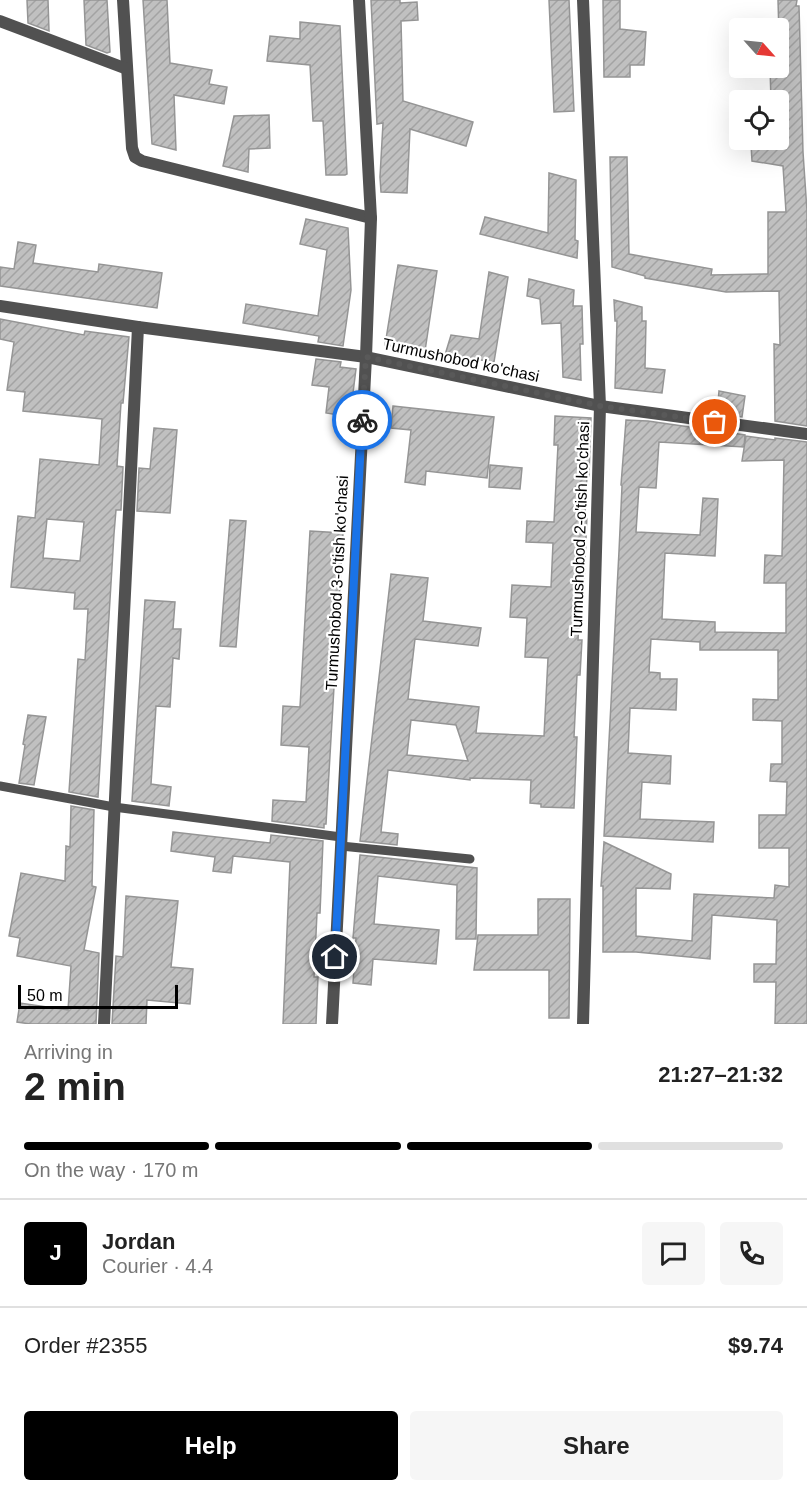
<!DOCTYPE html>
<meta charset="utf-8">
<style>
body{margin:0;font-family:Arial,sans-serif;background:#f6f6f6;color:#222;height:100vh;display:flex;flex-direction:column;font-size:22px;white-space:nowrap}
*{box-sizing:border-box;margin:0}
p{font-size:20px;color:#767676}
.icon{flex:none;width:33px;height:33px;fill:none;stroke:currentColor;stroke-width:2;stroke-linecap:round;stroke-linejoin:round}
.map{position:relative;height:1024px;overflow:hidden}
.side{display:flex;flex-direction:column;background:#fff;flex:1}
.side>*{flex:none}
.needle{width:39px;rotate:117deg}
.buttons{position:absolute;left:729px;top:18px;display:grid;gap:12px}
.buttons a{display:grid;place-items:center;width:60px;height:60px;border-radius:6px;background:#fff;box-shadow:0 6px 24px #0002;font-size:30px}
.scale{position:absolute;left:18px;bottom:15px;width:160px;box-sizing:border-box;padding-left:6px;border:3px solid #000;border-top:0;font-size:16px;line-height:21px;white-space:nowrap;color:#000;-webkit-text-stroke:4px #fff;paint-order:stroke}
.pin{position:absolute;display:grid;place-items:center;width:51px;height:51px;color:#fff;margin:-26px;border:3px solid #fff;border-radius:50%;box-shadow:0 2px 6px #0007}
.courier{position:absolute;display:grid;place-items:center;width:60px;height:60px;margin:-30px;border:4px solid #1a73e8;border-radius:50%;background:#fff;color:#222;box-shadow:0 2px 8px #0007}
.head em{font-style:normal;font-weight:700}
.head div{display:flex;flex-direction:column-reverse}
.head{display:flex;align-items:center;justify-content:space-between;height:102px;padding:0 24px}
h1{font-size:39px;font-weight:700;line-height:45px}
.bar{display:grid;grid-template-columns:repeat(4,1fr);gap:9px 6px;align-content:center;height:72px;padding:0 24px}
.bar i{height:8px;border-radius:4px;background:#e0e0e0}
.bar .active{background:#000}
.bar p{grid-column:span 4}
.line{display:flex;align-items:center;gap:15px;padding:0 24px;border-top:2px solid #e0e0e0}
.line div{flex:1}
.round{display:grid;place-items:center;flex:none;width:63px;height:63px;border-radius:6px;background:#f6f6f6}
.primary-button{display:flex;gap:12px;margin-top:auto;padding:12px 24px}
.primary-button a{flex:1;height:69px;border-radius:6px;background:#000;color:#fff;font-size:24px;font-weight:700;line-height:69px;text-align:center}
.primary-button a+a{background:#f6f6f6;color:#222}
.map>svg:first-child{display:block}
.building{fill:url(#building-hatch);stroke:#959595;stroke-width:1.5;fill-rule:evenodd}
.lines{fill:none;stroke-linecap:round;stroke-linejoin:round}
.service{stroke:#515151;stroke-width:9}
.minor{stroke:#515151;stroke-width:12}
.done{stroke:#595959;stroke-width:6;stroke-dasharray:0 10.8}
.route{stroke:#1a73e8;stroke-width:8}
.labels{text-anchor:middle;dominant-baseline:central;stroke-width:4.5;stroke-linejoin:round;paint-order:stroke}
.street-label{font-size:16px;fill:#000;stroke:#fff}
</style>
<div class="map">
<svg width="807" height="1024" viewBox="0 0 807 1024">
<defs>
<pattern id="building-hatch" width="6" height="6" patternUnits="userSpaceOnUse" patternTransform="scale(1.5)"><rect width="6" height="6" fill="#c0c0c0"/><path d="M-1 1l2-2M0 6l6-6M5 7l2-2" fill="none" stroke="#a3a3a3"/></pattern>
</defs>
<rect width="100%" height="100%" fill="#fff"/>
<g class="building">
<polygon points="27,0 48,0 49,31 28,23"/>
<polygon points="84,0 107,0 110,52 107,53 86,45"/>
<polygon points="143,0 167,0 170,63 212,70 209,84 227,87 224,104 174,95 176,150 152,144"/>
<polygon points="371,0 400,0 400,3 417,2 418,20 401,21 403,101 473,122 466,146 410,129 407,193 381,192 380,177 383,123 377,124"/>
<polygon points="549,0 569,0 574,111 554,112"/>
<polygon points="603,0 620,0 620,29 646,32 644,65 630,65 630,77 604,77"/>
<polygon points="778,0 797,0 796,6 799,6 803,152 807,211 807,426 775,421 774,344 780,345 779,291 726,292 645,278 645,276 612,267 610,157 627,157 629,254 712,269 711,275 768,274 768,212 786,212 783,166 752,161 751,144 772,147 772,140 778,140 778,100 771,100 770,68 780,70"/>
<polygon points="300,22 340,26 347,174 345,175 326,175 323,121 313,121 310,65 267,61 270,36 300,39"/>
<polygon points="269,115 270,148 249,149 248,172 223,166 234,116"/>
<polygon points="549,173 576,180 575,240 578,241 577,258 480,234 485,217 548,233"/>
<polygon points="306,219 348,228 351,290 343,346 318,342 319,336 243,323 246,304 318,316 327,250 300,244"/>
<polygon points="18,242 36,245 33,263 98,272 99,264 162,273 157,308 0,286 0,267 14,269"/>
<polygon points="398,265 437,271 425,351 385,345"/>
<polygon points="489,272 508,277 494,362 445,355 451,335 479,339"/>
<polygon points="529,279 574,290 573,306 582,306 583,344 580,344 581,380 563,377 561,323 542,324 540,299 527,296"/>
<polygon points="614,300 642,307 642,321 646,321 645,368 665,370 662,393 615,388 617,321 615,321"/>
<path d="M0,319l84,16 1,-4 44,6 -6,66h-2l-4,63 6,1 -2,43h-5l-2,24 -16,263 -29,-5 9,-133 7,1 3,-51h-14l1,-16 -64,-6 7,-71 17,2 5,-59 59,6 3,-46 -79,-8 2,-19 -18,-2 7,-48 -14,-3zM47,519l37,3 -4,39 -37,-3z"/>
<polygon points="316,359 341,362 340,367 356,369 350,417 326,413 329,387 312,385"/>
<polygon points="719,391 745,396 742,417 717,413"/>
<polygon points="393,406 494,417 487,478 426,471 425,485 405,482 411,430 391,428"/>
<path d="M555,416l36,2 -2,58h-2l-2,39h2l-4,92h-3l-2,33h4l-2,35h-3l-3,62h3l-3,71 -33,-1v-3l-11,-1 1,-23 -61,-2v2l-82,-10 -7,62 17,2 -1,11 -37,-4 31,-267 37,4 -5,43 58,7 -3,18 -63,-7 -7,60 71,8 -3,26 68,3 4,-78 -23,-1 2,-39 -17,-1 2,-32 39,2 2,-44 -27,-1 1,-21 27,1 4,-77h-4zM411,720l45,5 12,36 -61,-6z"/>
<polygon points="626,420 648,421 745,435 744,447 659,442 656,488 639,487 636,532 700,535 703,498 718,499 715,556 665,553 662,619 715,622 715,632 786,633 786,583 764,583 765,555 782,556 784,460 742,461 746,436 775,440 775,438 807,442 807,1024 775,1024 776,982 754,982 754,964 776,964 777,920 712,915 710,959 636,952 603,952 603,886 601,886 604,842 671,874 670,889 636,888 636,936 692,941 694,894 774,898 775,885 789,887 789,848 759,848 759,815 786,815 787,782 770,781 771,764 782,764 782,721 753,720 753,699 778,700 778,650 700,650 700,642 651,639 649,672 660,673 660,679 677,679 676,710 630,708 628,753 671,756 670,784 642,782 640,819 714,822 713,842 604,836 619,551 622,486 621,485"/>
<polygon points="154,428 177,430 170,513 137,511 139,468 150,469"/>
<polygon points="490,465 522,468 520,489 489,487"/>
<polygon points="230,520 246,521 236,647 220,646"/>
<polygon points="310,531 343,533 326,824 324,824 324,828 272,821 273,800 306,802 309,747 281,745 283,706 300,707"/>
<polygon points="145,600 175,602 173,629 181,629 179,659 173,658 170,707 156,706 151,784 171,787 169,806 132,801"/>
<polygon points="28,715 46,717 34,785 19,783 25,745 23,744"/>
<polygon points="71,806 94,810 92,886 96,887 84,950 99,953 96,1024 30,1024 17,1022 20,1003 68,1010 71,966 17,956 20,938 9,936 21,873 65,881 66,846 70,847"/>
<polygon points="173,832 270,843 271,835 323,841 320,913 317,913 314,977 318,977 316,1024 283,1024 290,862 233,856 231,873 213,871 215,857 171,851"/>
<polygon points="360,855 477,868 476,939 456,939 457,885 378,876 374,924 439,930 436,964 373,959 371,985 353,983 356,938 353,938"/>
<polygon points="126,896 178,901 171,967 193,969 190,1004 147,1000 146,1024 112,1024 116,956 123,957"/>
<polygon points="538,899 570,899 569,1018 549,1018 549,970 474,970 478,935 538,935"/>
</g>
<g class="lines">
<g class="service">
<polyline points="0,786 114,807 341,837"/>
<polyline points="341,846 470,859"/>
</g>
<g class="minor">
<polyline points="123,0 132,148 135,157 142,161 371,218"/>
<polyline points="583,0 600,406 583,1024"/>
<polyline points="0,21 127,69"/>
<polyline points="0,306 138,327 366,357 600,406 807,434"/>
<polyline points="104,1024 138,327"/>
<polyline points="332,1024 366,357 371,218 359,0"/>
</g>
</g>
<g class="lines">
<polyline class="done" points="362,420 366,357 600,406 715,422"/>
<polyline class="route" points="335,957 362,420"/>
</g>
<g class="labels">
<g class="street-label">
<text transform="translate(461 360) rotate(12)">Turmushobod ko'chasi</text>
<text transform="translate(580 529) rotate(-88)">Turmushobod 2-o'tish ko'chasi</text>
<text transform="translate(337 583) rotate(-87)">Turmushobod 3-o'tish ko'chasi</text>
</g>
</g>
</svg>
<div class="buttons">
<a><svg class="needle" viewBox="-14 -14 28 28"><path d="M0-13l5 13h-10z" fill="#e53935"/><path d="M0 13l5-13h-10z" fill="#767676"/></svg></a>
<a><svg class="icon" aria-label="locate" viewBox="0 0 24 24"><circle cx="12" cy="12" r="6"/><path d="M12 2v4M12 18v4M2 12h4M18 12h4"/></svg></a>
</div>
<div class="scale">50 m</div>
<div class="pin" style="left:715px;top:422px;background:#ea580c"><svg class="icon" aria-label="bag" viewBox="0 0 24 24"><path d="M5 8h14l-1 12H6zM9 8a3 3 0 0 1 6 0"/></svg></div>
<div class="pin" style="left:335px;top:957px;background:#1f2937"><svg class="icon" aria-label="home" viewBox="0 0 24 24"><path d="M3 11l9-7 9 7M6 9v11h12V9"/></svg></div>
<div class="courier" style="left:362px;top:420px"><svg class="icon" aria-label="bike" viewBox="0 0 24 24"><circle cx="6" cy="16" r="4"/><circle cx="18" cy="16" r="4"/><path d="M6 16l4-8h5l3 8M10 8l3 8H6M13 5h3"/></svg></div>
</div>
<section class="side">
<div class="head"><div><h1>2 min</h1><p>Arriving in</p></div><em>21:27–21:32</em></div>
<div class="bar"><i class="active"></i><i class="active"></i><i class="active"></i><i></i><p>On the way · 170 m</p></div>
<div class="line" style="height:108px"><b class="round" style="background:#000;color:#fff">J</b><div><b>Jordan</b><p>Courier · 4.4</p></div><a class="round"><svg class="icon" aria-label="chat" viewBox="0 0 24 24"><path d="M4 5h16v11H9l-5 4z"/></svg></a><a class="round"><svg class="icon" aria-label="phone" viewBox="0 0 24 24"><path d="M5 4h4l2 5-3 2q2 4 5 5l2-3 5 2v4C11 20 4 13 5 4z"/></svg></a></div>
<div class="line" style="height:78px"><div>Order #2355</div><b>$9.74</b></div>
<div class="primary-button"><a>Help</a><a>Share</a></div>
</section>
